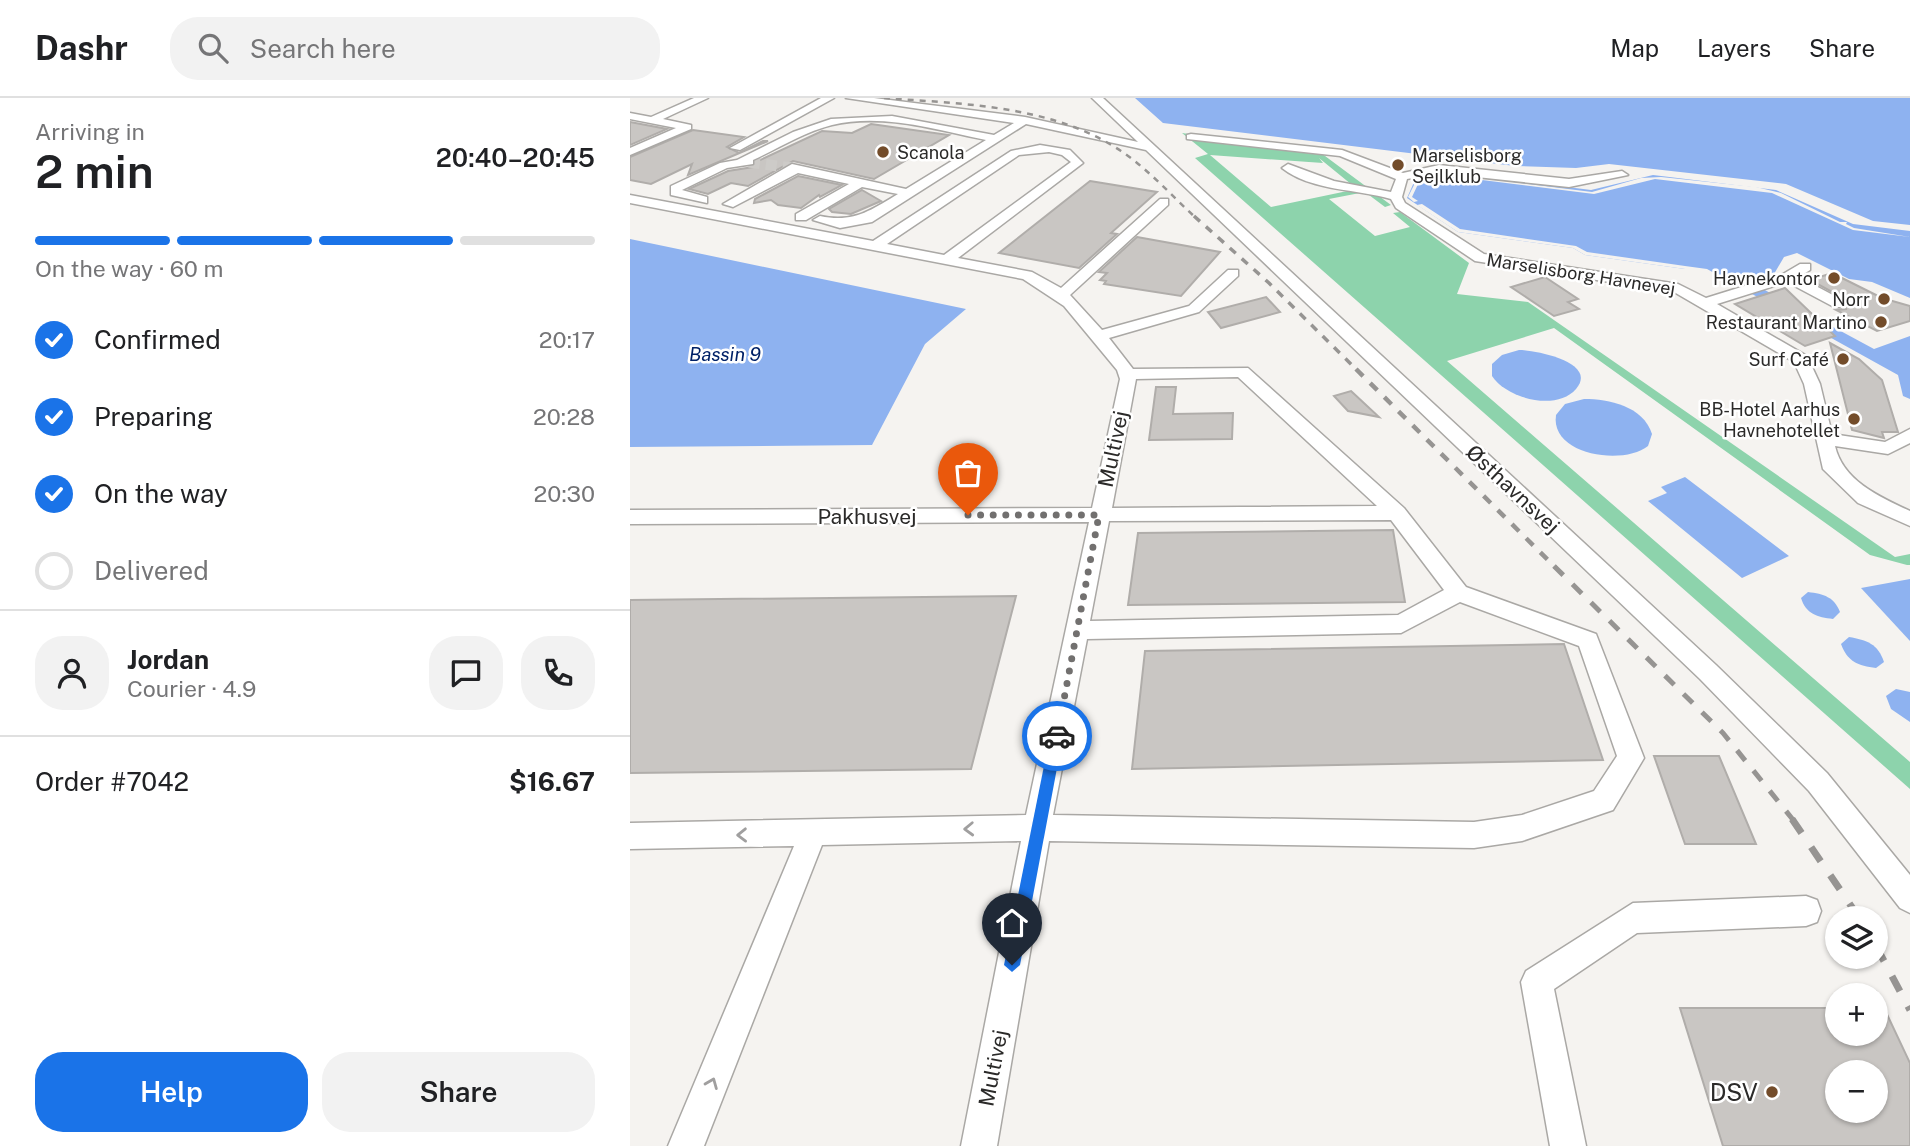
<!DOCTYPE html>
<meta charset="utf-8">
<style>
body{margin:0;font-family:"Public Sans",sans-serif;background:#f2f2f2;color:#202124;height:100vh;display:flex;flex-direction:column;font-size:26px;white-space:nowrap}
*{box-sizing:border-box;margin:0}
p{font-size:23px;color:#757577}
.icon{flex:none;width:38px;height:38px;fill:none;stroke:currentColor;stroke-width:2;stroke-linecap:round;stroke-linejoin:round}
.map{position:relative;flex:1;overflow:hidden}
.details{display:flex;flex-direction:column;background:#fff;width:630px}
.details>*{flex:none}
.controls{position:absolute;left:1195px;top:808px;display:grid;gap:14px}
.controls a{display:grid;place-items:center;width:63px;height:63px;border-radius:50%;background:#fff;box-shadow:0 2px 5px #0004;font-size:35px}
.pin{position:absolute;display:grid;place-items:center;width:60px;height:60px;color:#fff;margin:-72px -30px;border-radius:50% 50% 50% 0;rotate:-45deg;box-shadow:0 0 7px #0007}
.pin .icon{rotate:45deg}
.courier{position:absolute;display:grid;place-items:center;width:70px;height:70px;margin:-35px;border:5px solid #1a73e8;border-radius:50%;background:#fff;color:#222;box-shadow:0 2px 9px #0007}
.overview em{font-style:normal;font-weight:600}
.overview div{display:flex;flex-direction:column-reverse}
.overview{display:flex;align-items:center;justify-content:space-between;height:119px;padding:0 35px}
h1{font-size:46px;font-weight:600;line-height:52px}
.bar{display:grid;grid-template-columns:repeat(4,1fr);gap:10px 7px;align-content:center;height:84px;padding:0 35px}
.bar i{height:9px;border-radius:5px;background:#e0e0e0}
.bar .active{background:#1a73e8}
.bar p{grid-column:span 4}
.line{display:flex;align-items:center;gap:18px;padding:0 35px;border-top:2px solid #e0e0e0}
.line div{flex:1}
.round{display:grid;place-items:center;flex:none;width:74px;height:74px;border-radius:28px;background:#f2f2f2}
ol{padding:0 35px;list-style:none}
li{display:flex;align-items:center;gap:21px;height:77px}
li p{margin-inline-start:auto}
li .icon{padding:7px;border-radius:50%;background:#1a73e8;color:#fff;stroke-width:4}
li:last-child{color:#757577}
li i{width:38px;height:38px;border:4px solid #e0e0e0;border-radius:50%}
.primary-button{display:flex;gap:14px;margin-top:auto;padding:14px 35px}
.primary-button a{flex:1;height:80px;border-radius:28px;background:#1a73e8;color:#fff;font-size:28px;font-weight:600;line-height:80px;text-align:center}
.primary-button a+a{background:#f2f2f2;color:#202124}
header{display:flex;align-items:center;gap:42px;box-sizing:border-box;height:98px;padding:0 35px;background:#fff;border-bottom:2px solid #e0e0e0}
header strong{font-size:33px}
nav{display:flex;gap:38px;margin-inline-start:auto;font-size:24px}
.search{width:490px;height:63px;background:#f2f2f2;display:flex;align-items:center;gap:18px;box-sizing:border-box;padding:0 24px;border-radius:28px;color:#757577;font-size:26px}
main{display:flex;flex:1;min-height:0}
.map>svg:first-child{display:block}
.green{fill:#8dd3ac;fill-rule:evenodd}
.water{fill:#8eb2f0}
.pier{fill:#f5f3f0}
.building{fill:#c9c6c3;stroke:#b0adaa;stroke-width:2;fill-rule:evenodd}
.lines{fill:none;stroke-linecap:round;stroke-linejoin:round}
.minor-tunnel{stroke:#cdcbc8;stroke-width:11;stroke-dasharray:11 6;stroke-linecap:butt}
.minor-casing{stroke:#aaa8a5;stroke-width:3}
.minor{fill:#fff;fill-rule:evenodd}
.rail-far4{stroke:#969492;stroke-width:2.5;stroke-dasharray:6 6;stroke-linecap:butt}
.rail-far3{stroke:#969492;stroke-width:3.5;stroke-dasharray:8 8;stroke-linecap:butt}
.rail-far2{stroke:#969492;stroke-width:4.5;stroke-dasharray:10 10;stroke-linecap:butt}
.rail-far1{stroke:#969492;stroke-width:5;stroke-dasharray:13 13;stroke-linecap:butt}
.rail{stroke:#969492;stroke-width:7;stroke-dasharray:17 17;stroke-linecap:butt}
.oneway{stroke:#a09f9f}
.route{fill:#1a73e8}
.done{stroke:#72706f;stroke-width:7;stroke-dasharray:0 12.6}
.poi-dot{fill:#734c2a;stroke:#fff;stroke-width:2.5}
.labels{text-anchor:middle;dominant-baseline:central;stroke-width:5;stroke-linejoin:round;paint-order:stroke}
.far-poi-label{font-size:18px;fill:#2b2a29;stroke:#fff;text-anchor:end}
.far-street-label{font-size:18px;fill:#2b2a29;stroke:#fff}
.far-water-label{font-size:19px;font-style:italic;fill:#002167;stroke:#fff}
.street-label{font-size:21px;fill:#2b2a29;stroke:#fff}
.near-poi-label{font-size:24px;fill:#2b2a29;stroke:#fff;text-anchor:end}
</style>
<header>
<strong>Dashr</strong>
<div class="search"><svg class="icon" aria-label="search" viewBox="0 0 24 24"><circle cx="10" cy="10" r="6"/><path d="M15 15l6 6"/></svg>Search here</div>
<nav><a>Map</a><a>Layers</a><a>Share</a></nav>
</header>
<main>
<section class="details">
<div class="overview"><div><h1>2 min</h1><p>Arriving in</p></div><em>20:40–20:45</em></div>
<div class="bar"><i class="active"></i><i class="active"></i><i class="active"></i><i></i><p>On the way · 60 m</p></div>
<ol>
<li><svg class="icon" aria-label="check" viewBox="0 0 24 24"><path d="M5 12l5 5 9-10"/></svg>Confirmed<p>20:17</p></li>
<li><svg class="icon" aria-label="check" viewBox="0 0 24 24"><path d="M5 12l5 5 9-10"/></svg>Preparing<p>20:28</p></li>
<li><svg class="icon" aria-label="check" viewBox="0 0 24 24"><path d="M5 12l5 5 9-10"/></svg>On the way<p>20:30</p></li>
<li><i></i>Delivered</li>
</ol>
<div class="line" style="height:126px"><a class="round"><svg class="icon" aria-label="person" viewBox="0 0 24 24"><circle cx="12" cy="8" r="4"/><path d="M4 21q1-7 8-7t8 7"/></svg></a><div><b>Jordan</b><p>Courier · 4.9</p></div><a class="round"><svg class="icon" aria-label="chat" viewBox="0 0 24 24"><path d="M4 5h16v11H9l-5 4z"/></svg></a><a class="round"><svg class="icon" aria-label="phone" viewBox="0 0 24 24"><path d="M5 4h4l2 5-3 2q2 4 5 5l2-3 5 2v4C11 20 4 13 5 4z"/></svg></a></div>
<div class="line" style="height:91px"><div>Order #7042</div><b>$16.67</b></div>
<div class="primary-button"><a>Help</a><a>Share</a></div>
</section>
<div class="map">
<svg width="1280" height="1048" viewBox="0 0 1280 1048">
<rect width="100%" height="100%" fill="#f5f3f0"/>
<path class="green" d="M552,35l139,20 70,52 -6,2 -20,-15 -36,7 46,37 35,-9 -17,-14 7,-1 69,51 -12,31 71,8 367,255 15,-3v11h-3l-37,-10 -316,-227 -107,33 463,401v27l-715,-631 13,-4zM580,57l113,8 -4,-5 38,31 -86,18z"/>
<g class="water">
<polygon points="505,0 1280,0 1280,127 1243,123 1156,86 979,66 946,70 885,68 533,25"/>
<polygon points="820,74 961,92 1023,77 1146,92 1223,126 1280,133 1280,200 1242,184 1219,181 1167,155 1154,159 1144,176 1121,179 1125,182 1120,184 1244,251 1280,238 1280,301 1273,298 1268,277 1077,171 1055,168 1055,171 955,157 943,150 828,134 777,100 785,82"/>
<polygon points="0,141 336,211 295,246 242,347 0,349"/>
<path d="M889,252c15,0 80,12 57,39 -20,23 -70,9 -84,-13v-12l10,-9z"/>
<path d="M954,301c25,0 59,7 68,35l-4,12c-25,20 -98,9 -92,-31l9,-11z"/>
<polygon points="1055,379 1159,458 1112,480 1018,403 1037,395 1031,389"/>
<polygon points="1280,481 1280,543 1231,490"/>
<path d="M1178,494c16,2 26,5 32,20l-7,7c-16,-2 -27,-5 -32,-21z"/>
<path d="M1219,539c18,3 29,7 35,25l-8,6c-18,-2 -29,-7 -35,-24z"/>
<polygon points="1266,591 1280,594 1280,624 1261,611 1256,598"/>
</g>
<g class="pier">
<polygon points="819,76 962,94 1011,80 1031,79 1126,89 1151,95 1210,124 1217,124 1216,126 1224,130 1280,139 1223,132 1142,95 1025,81 964,96 820,78 789,84 782,99 788,103 784,104 778,99 786,83"/>
<polygon points="792,106 830,131 946,148 957,154 1055,168 1055,171 955,157 943,150 828,134 787,107"/>
</g>
<g class="building">
<polygon points="0,24 37,31 0,47"/>
<polygon points="241,26 319,37 244,81 163,63 118,88 101,85 78,96 59,91 98,73 123,69 126,64 192,33 222,35"/>
<polygon points="63,32 114,39 97,49 109,55 133,43 138,43 58,77 62,66 21,86 0,82 0,59"/>
<polygon points="168,78 212,87 190,99 189,97 171,110 148,107 141,102 124,105 125,101"/>
<polygon points="460,83 527,94 481,135 487,136 449,170 369,155"/>
<polygon points="232,92 251,103 221,116 202,114 199,111"/>
<polygon points="507,139 590,154 551,198 474,186 476,183 470,182 477,175 469,174"/>
<polygon points="1202,175 1252,200 1280,208 1280,223 1247,233 1206,212 1216,211 1215,201 1180,182"/>
<polygon points="915,179 948,201 938,204 949,211 924,218 881,189"/>
<polygon points="1155,190 1205,238 1175,248 1105,206"/>
<polygon points="636,199 650,214 591,230 578,214"/>
<polygon points="1200,245 1229,261 1252,282 1268,334 1252,334 1254,340 1222,332"/>
<polygon points="526,289 546,289 543,316 603,315 602,341 519,342"/>
<polygon points="721,293 749,319 718,313 704,298"/>
<polygon points="763,432 775,504 498,507 508,435"/>
<polygon points="386,498 341,671 0,675 0,502"/>
<polygon points="934,546 973,662 502,671 515,553"/>
<polygon points="1024,658 1089,658 1126,746 1055,746"/>
<path d="M1246,893l34,72v83h-187l-43,-138h158v26h38zM1208,975h38v38h-38z"/>
</g>
<g class="lines">
<polyline class="minor-tunnel" points="119,64 162,70"/>
<defs>
<g id="minor">
<polygon points="64,0 78,0 33,21 61,27 61,31 0,57 0,50 46,30 0,21 0,15 21,19"/>
<polygon points="191,0 204,0 110,52 100,50"/>
<path d="M216,0h28l151,19 113,25 -46,-44h11l613,567 111,108 83,102v38l-10,-5 -91,-117 -109,-112 -554,-529 -120,-26 -154,98 -32,6 -27,-8 7,-4c33,7 50,-5 78,-22l-36,-7 -56,33h-10v-6l53,-30 -51,-11 -65,34 -10,-3 69,-40 114,25 80,-49c-50,-10 -103,-27 -154,-15 -28,7 -53,23 -79,35v4l-26,4 -45,22 25,7v6l-36,-8v-9l49,-23 17,-3 56,-28 38,-13 61,-3 102,19 20,-12z"/>
<path d="M561,36l151,16 61,23 36,-8 130,14 53,-8 6,4 -59,12 -130,-14 -32,6 -5,18 3,6 79,51 194,30 28,14 77,-24 17,-10h10v6l-11,7 45,24v6h-10l-47,-25 -70,22 90,52 13,28 12,50 53,8 25,-13v14l-22,11 -53,-8c8,35 45,51 75,65v15l-52,-23 -35,-34 -19,-85 -10,-22 -120,-70 -199,-31 -79,-53 -5,-9c-34,-10 -80,-8 -109,-31l6,-4 46,17 57,11 5,-13 -56,-23 -153,-17v-4z"/>
<path d="M410,47l30,5 13,13 -125,95 74,14 29,16 99,-89h8v6l-98,90 32,35 87,-24 39,-36h10v6l-39,36 -90,26 24,31 115,-1 156,140 62,79 130,47 48,124 -31,52 -91,31 -48,7 -425,-7 -52,305h-36l60,-305 -199,4 -118,301h-36l126,-300 -164,3v-26l396,-8 63,-293 -459,2v-14l462,-2 28,-129 -3,-9 -53,-64 -41,-27 -393,-76v-8l243,46 138,-90zM419,54l13,3 9,7 -127,93 -57,-11 132,-89zM608,279l139,129 -265,2 24,-129zM761,422l53,70 -46,25 -308,6 19,-100zM830,504l119,44 38,110 -23,35 -72,24 -48,7 -421,-7 34,-176 314,-6z"/>
<polygon points="1176,798 1187,802 1191,813 1187,824 1176,828 1007,835 924,891 956,1048 920,1048 891,884 896,873 1003,805"/>
</g>
</defs>
<use href="#minor" class="minor-casing"/>
<use href="#minor" class="minor"/>
<path class="rail-far4" d="M254,0c79,6 168,7 237,53 27,18 51,45 75,67"/>
<polyline class="rail-far3" points="564,118 639,185 728,273"/>
<polyline class="rail-far2" points="726,271 926,470"/>
<polyline class="rail-far1" points="924,468 1093,635 1164,723"/>
<g class="rail">
<polyline points="1162,721 1230,821"/>
<polyline points="1246,848 1280,912"/>
</g>
</g>
<defs><path id="oneway-chevron" d="M-2-3.5L2.5 0L-2 3.5" fill="none" stroke-width="1.6" stroke-linecap="round" stroke-linejoin="round" transform="scale(1.75)"/></defs>
<g class="oneway">
<use href="#oneway-chevron" transform="translate(339 731) rotate(178)"/>
<use href="#oneway-chevron" transform="translate(112 737) rotate(179)"/>
<use href="#oneway-chevron" transform="translate(82 985) rotate(-68)"/>
</g>
<polygon class="route" points="427,632 433,638 390,867 382,874 374,867 420,638"/>
<g class="lines">
<polyline class="done" points="338,417 469,417 427,638"/>
</g>
<g class="poi-dot">
<circle cx="253" cy="54" r="7"/>
<circle cx="768" cy="67" r="7"/>
<circle cx="1204" cy="180" r="7"/>
<circle cx="1254" cy="201" r="7"/>
<circle cx="1251" cy="224" r="7"/>
<circle cx="1213" cy="261" r="7"/>
<circle cx="1224" cy="321" r="7"/>
<circle cx="1142" cy="994" r="7"/>
</g>
<g class="labels">
<g class="far-poi-label">
<text x="267" y="54" text-anchor="start">Scanola</text>
<text x="782" y="57" text-anchor="start">Marselisborg<tspan x="782" dy="21">Sejlklub</tspan></text>
<text x="1190" y="180">Havnekontor</text>
<text x="1240" y="201">Norr</text>
<text x="1237" y="224">Restaurant Martino</text>
<text x="1199" y="261">Surf Café</text>
<text x="1210" y="311">BB-Hotel Aarhus<tspan x="1210" dy="21">Havnehotellet</tspan></text>
</g>
<g class="far-street-label">
<text transform="translate(951 176) rotate(9)">Marselisborg Havnevej</text>
</g>
<g class="far-water-label">
<text x="95" y="256">Bassin 9</text>
</g>
<g class="street-label">
<text transform="translate(483 351) rotate(-78)">Multivej</text>
<text transform="translate(883 391) rotate(43)">Østhavnsvej</text>
<text x="237" y="418">Pakhusvej</text>
<text transform="translate(363 970) rotate(-79)">Multivej</text>
</g>
<g class="near-poi-label">
<text x="1128" y="994">DSV</text>
</g>
</g>
</svg>
<div class="controls">
<a><svg class="icon" aria-label="layers" viewBox="0 0 24 24"><path d="M12 4l9 5-9 5-9-5zM3 14l9 5 9-5"/></svg></a>
<a>+</a>
<a>−</a>
</div>
<div class="pin" style="left:338px;top:417px;background:#ea580c"><svg class="icon" aria-label="bag" viewBox="0 0 24 24"><path d="M5 8h14l-1 12H6zM9 8a3 3 0 0 1 6 0"/></svg></div>
<div class="pin" style="left:382px;top:867px;background:#1f2937"><svg class="icon" aria-label="home" viewBox="0 0 24 24"><path d="M3 11l9-7 9 7M6 9v11h12V9"/></svg></div>
<div class="courier" style="left:427px;top:638px"><svg class="icon" aria-label="car" viewBox="0 0 24 24"><path d="M5 17H2v-5l4-1 3-4h7l3 4 3 1v5h-3M9 17h6M6 11h13"/><circle cx="7" cy="17" r="2"/><circle cx="17" cy="17" r="2"/></svg></div>
</div>
</main>
